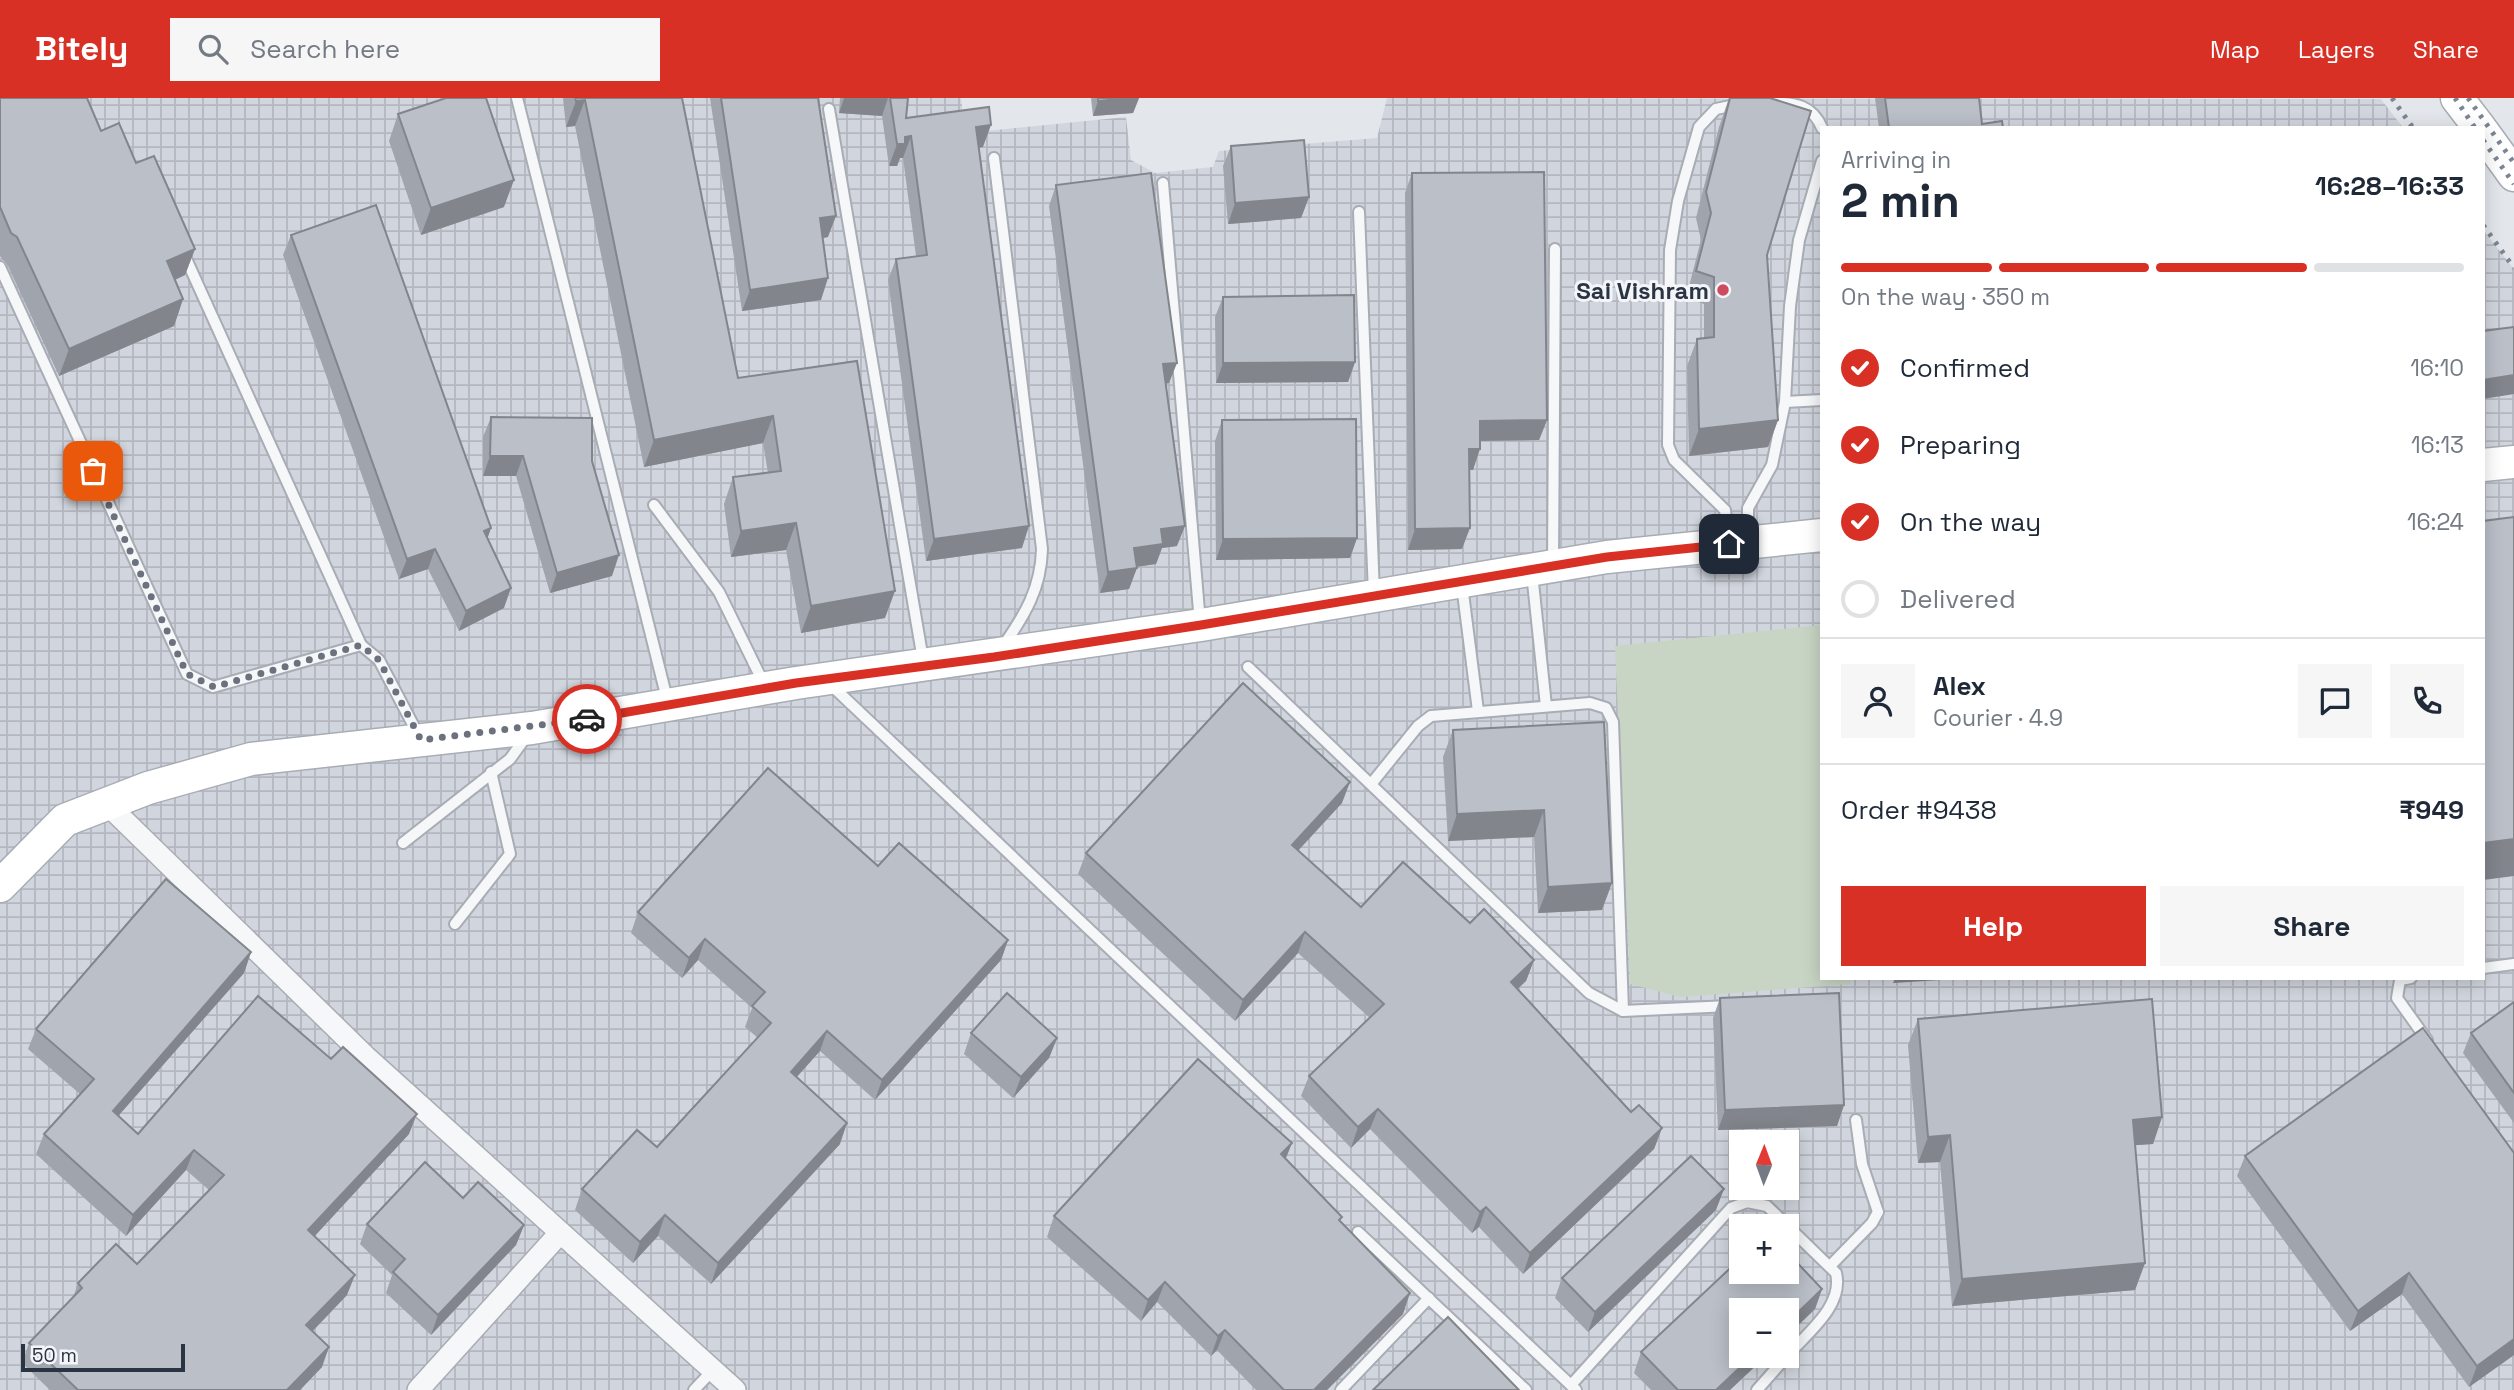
<!DOCTYPE html>
<meta charset="utf-8">
<style>
body{margin:0;font-family:"Space Grotesk",sans-serif;background:#f6f6f7;color:#1f2937;height:100vh;display:flex;flex-direction:column;font-size:26px;white-space:nowrap}
*{box-sizing:border-box;margin:0}
p{font-size:23px;color:#747a83}
.icon{flex:none;width:38px;height:38px;fill:none;stroke:currentColor;stroke-width:2;stroke-linecap:round;stroke-linejoin:round}
.map{position:relative;flex:1;overflow:hidden}
.side{position:absolute;left:1820px;top:28px;width:665px;height:854px;display:flex;flex-direction:column;background:#fff;border-radius:0px;box-shadow:0 4px 18px #0003}
.side>*{flex:none}
.needle{width:46px;rotate:1deg}
.fabs{position:absolute;left:1729px;top:1032px;display:grid;gap:14px}
.fabs a{display:grid;place-items:center;width:70px;height:70px;border-radius:0px;background:#fff;box-shadow:0 4px 18px #0003;font-size:35px}
.scale{position:absolute;left:21px;bottom:18px;width:164px;box-sizing:border-box;padding-left:7px;border:4px solid #2b3443;border-top:0;font-size:19px;line-height:24px;white-space:nowrap;color:#2b3443;-webkit-text-stroke:5px #f3f5f8;paint-order:stroke}
.pin{position:absolute;display:grid;place-items:center;width:60px;height:60px;color:#fff;margin:-30px;border-radius:14px;box-shadow:0 4px 10px #0006}
.courier{position:absolute;display:grid;place-items:center;width:70px;height:70px;margin:-35px;border:5px solid #d93025;border-radius:50%;background:#fff;color:#222;box-shadow:0 2px 9px #0007}
.overview em{font-style:normal;font-weight:600}
.overview div{display:flex;flex-direction:column-reverse}
.overview{display:flex;align-items:center;justify-content:space-between;height:119px;padding:0 21px}
h1{font-size:46px;font-weight:600;line-height:52px}
.bar{display:grid;grid-template-columns:repeat(4,1fr);gap:10px 7px;align-content:center;height:84px;padding:0 21px}
.bar i{height:9px;border-radius:5px;background:#e0e1e3}
.bar .selected{background:#d93025}
.bar p{grid-column:span 4}
.line{display:flex;align-items:center;gap:18px;padding:0 21px;border-top:2px solid #e0e1e3}
.line div{flex:1}
.round{display:grid;place-items:center;flex:none;width:74px;height:74px;border-radius:0px;background:#f6f6f7}
ol{padding:0 21px;list-style:none}
li{display:flex;align-items:center;gap:21px;height:77px}
li p{margin-inline-start:auto}
li .icon{padding:7px;border-radius:50%;background:#d93025;color:#fff;stroke-width:4}
li:last-child{color:#747a83}
li i{width:38px;height:38px;border:4px solid #e0e1e3;border-radius:50%}
.action{display:flex;gap:14px;margin-top:auto;padding:14px 21px}
.action a{flex:1;height:80px;border-radius:0px;background:#d93025;color:#fff;font-size:28px;font-weight:600;line-height:80px;text-align:center}
.action a+a{background:#f6f6f7;color:#1f2937}
header{display:flex;align-items:center;gap:42px;box-sizing:border-box;height:98px;padding:0 35px;background:#d93025;color:#fff}
header strong{font-size:33px}
nav{display:flex;gap:38px;margin-inline-start:auto;font-size:24px}
.search{width:490px;height:63px;background:#f6f6f7;display:flex;align-items:center;gap:18px;box-sizing:border-box;padding:0 24px;border-radius:0px;color:#747a83;font-size:26px}
.map>svg:first-child{display:block}
.industrial{fill:url(#industrial-grid);fill-rule:evenodd}
.green{fill:#c8d5c4}
.lines{fill:none;stroke-linecap:round;stroke-linejoin:round}
.lane-casing{stroke:#a8adb5;stroke-width:14}
.street-casing{stroke:#a8adb5;stroke-width:24}
.secondary-casing{stroke:#a8adb5;stroke-width:35}
.lane{stroke:#f6f7f9;stroke-width:10}
.street{stroke:#f6f7f9;stroke-width:21}
.secondary{stroke:#fff;stroke-width:32}
.rail{stroke:#7c8594;stroke-width:5;stroke-dasharray:3.5 7;stroke-linecap:butt}
.wall{fill:#a0a4ac}
.shaded-wall{fill:#82868c}
.building{fill:#babfc8;stroke:#82868c;stroke-width:2}
.done{stroke:#6b727e;stroke-width:7;stroke-dasharray:0 12.6}
.route{stroke:#d93025;stroke-width:9}
.poi-dot{fill:#cd4b5f;stroke:#f3f5f8;stroke-width:2.5}
.labels{text-anchor:middle;dominant-baseline:central;stroke-width:6;stroke-linejoin:round;paint-order:stroke}
.poi-label{font-size:24px;font-weight:bold;fill:#2b3443;stroke:#f3f5f8;text-anchor:end}
</style>
<header>
<strong>Bitely</strong>
<div class="search"><svg class="icon" aria-label="search" viewBox="0 0 24 24"><circle cx="10" cy="10" r="6"/><path d="M15 15l6 6"/></svg>Search here</div>
<nav><a>Map</a><a>Layers</a><a>Share</a></nav>
</header>
<div class="map">
<svg width="2514" height="1292" viewBox="0 0 2514 1292">
<defs>
<pattern id="industrial-grid" width="8" height="8" patternUnits="userSpaceOnUse" patternTransform="scale(1.75)"><rect width="8" height="8" fill="#d1d5dd"/><path d="M0 4h8M4 0v8" fill="none" stroke="#b4b7bf"/></pattern>
</defs>
<rect width="100%" height="100%" fill="#e3e6eb"/>
<path class="industrial" d="M0,0h961l4,35 161,-16 5,43 24,13 58,-6 6,-16 158,-13 10,-40 994,1 22,29h-581v850h661v-748l31,39v1121h-2514zM1741,1045h46v45h-46zM1741,1129h46v45h-46zM1741,1213h46v45h-46z"/>
<polygon class="green" points="1822,527 1822,880 1850,880 1851,886 1680,899 1630,886 1615,548"/>
<g class="lines">
<defs>
<g id="lane">
<polyline points="517,0 668,605"/>
<path d="M1773,5c22,-1 40,3 49,25"/>
<polyline points="829,11 923,562"/>
<path d="M994,60l48,391c-1,39 -17,66 -39,97"/>
<polyline points="1163,85 1200,525"/>
<polyline points="1359,114 1374,496"/>
<polyline points="183,154 361,547"/>
<polyline points="0,169 187,576 213,589 361,547 379,562 420,640"/>
<polyline points="1785,304 1822,302"/>
<polyline points="654,407 719,494 764,586"/>
<polyline points="1748,441 1748,410 1772,367 1785,304 1790,208 1799,142 1822,63"/>
<polyline points="1729,445 1725,412 1674,362 1668,347 1670,152 1678,103 1699,29 1716,11 1740,6"/>
<polyline points="1553,466 1555,151"/>
<polyline points="1532,475 1546,608"/>
<polyline points="1462,487 1478,613"/>
<polyline points="1248,569 1589,895 1623,913 1729,908"/>
<polyline points="831,587 1576,1292"/>
<polyline points="1372,685 1418,628 1431,618 1590,605 1606,610 1613,624 1623,913"/>
<polyline points="403,745 510,661 528,636"/>
<polyline points="455,826 510,756 491,674"/>
<polyline points="2483,870 2514,866"/>
<polyline points="2411,880 2400,882 2397,900 2427,942"/>
<polyline points="1358,1134 1526,1292"/>
<polyline points="1831,1167 1872,1125 1878,1114 1862,1066 1856,1022"/>
<path d="M1571,1287l160,-177 16,-6 20,4 69,67c8,33 -29,60 -49,83"/>
<polyline points="694,1292 713,1272"/>
<polyline points="1341,1292 1429,1200"/>
<polyline points="1757,1292 1787,1258"/>
</g>
<g id="street">
<polyline points="107,706 366,959 735,1292"/>
<polyline points="418,1292 560,1135"/>
</g>
<g id="secondary">
<polyline points="2457,0 2480,30"/>
<polyline points="2483,34 2514,77"/>
<polyline points="2483,367 2514,364"/>
<polyline points="0,788 65,722 148,690 251,661 532,630 796,585 1201,527 1607,459 1822,437"/>
</g>
</defs>
<use href="#lane" class="lane-casing"/>
<use href="#street" class="street-casing"/>
<use href="#secondary" class="secondary-casing"/>
<use href="#lane" class="lane"/>
<use href="#street" class="street"/>
<use href="#secondary" class="secondary"/>
<g class="rail">
<polyline points="2392,0 2413,30"/>
<polyline points="2455,0 2475,30"/>
<polyline points="2468,0 2514,65"/>
<polyline points="2483,42 2514,86"/>
<polyline points="2483,127 2514,170"/>
</g>
</g>
<g class="wall">
<polygon points="0,0 101,33 195,151 185,177 175,182 183,201 174,228 59,278 7,166 2,161 0,158"/>
<polygon points="563,0 682,0 738,280 857,263 885,520 801,535 786,452 731,459 724,406 733,379 768,375 763,345 644,369 575,28 566,29"/>
<polygon points="710,0 818,0 828,139 823,140 821,202 742,213"/>
<polygon points="840,0 908,0 906,20 983,49 979,50 1022,450 926,463 888,182 896,161 916,158 903,60 900,60 897,68 889,68 882,18 839,15"/>
<polygon points="1091,0 1139,0 1133,15 1093,18"/>
<polygon points="1875,0 1979,0 1982,26 2003,30 1879,30"/>
<polygon points="1728,3 1767,157 1778,322 1768,349 1689,358 1687,268 1697,241 1704,240 1704,206 1686,200 1701,142 1696,120 1719,29"/>
<polygon points="398,16 504,109 421,137 389,43"/>
<polygon points="1231,48 1309,99 1301,120 1228,126 1223,68"/>
<polygon points="1412,75 1547,322 1539,342 1480,343 1473,372 1469,372 1462,451 1408,452 1405,95"/>
<polygon points="1056,87 1169,285 1166,286 1177,448 1162,450 1156,466 1137,469 1129,491 1100,495 1049,108"/>
<polygon points="291,137 491,430 487,441 504,510 459,533 428,471 399,481 283,157"/>
<polygon points="1223,199 1355,264 1348,284 1216,285 1215,219"/>
<polygon points="491,319 592,363 612,478 550,495 516,378 483,378 483,339"/>
<polygon points="1222,322 1357,440 1350,460 1216,462 1215,343"/>
<polygon points="1604,624 1602,812 1538,815 1534,739 1448,743 1443,659 1453,632"/>
<polygon points="1342,705 1298,752 1361,809 1470,825 1534,862 1526,883 1517,891 1631,1014 1662,1030 1654,1051 1523,1176 1479,1129 1472,1135 1370,1031 1351,1050 1301,998 1309,978 1370,920 1298,855 1235,923 1078,776 1086,755"/>
<polygon points="878,768 1008,842 1001,862 875,1002 820,953 797,979 840,1046 711,1186 658,1138 633,1165 575,1112 582,1091 657,1049 758,940 745,929 752,910 698,862 682,880 631,835 638,814"/>
<polygon points="251,854 244,875 118,1018 138,1036 409,1036 314,1138 347,1197 313,1233 322,1269 300,1292 50,1292 22,1265 29,1245 73,1200 78,1185 137,1166 209,1092 186,1072 126,1138 36,1056 44,1036 80,996 28,951 36,931"/>
<polygon points="1720,900 1844,1007 1837,1028 1718,1032 1713,920"/>
<polygon points="2514,904 2514,1025 2463,955 2471,935"/>
<polygon points="1918,921 2162,1019 2153,1046 2135,1047 2145,1165 2135,1192 1952,1208 1940,1064 1918,1065 1908,947"/>
<polygon points="971,935 1057,940 1049,960 1013,1000 964,956"/>
<polygon points="1292,1045 1285,1061 1342,1119 1340,1123 1403,1216 1327,1292 1256,1292 1217,1252 1211,1258 1157,1204 1141,1223 1047,1139 1054,1118"/>
<polygon points="2514,1055 2514,1257 2469,1289 2402,1196 2350,1233 2237,1078 2245,1058"/>
<polygon points="463,1100 524,1127 516,1147 431,1237 386,1195 392,1177 360,1146 367,1126"/>
<polygon points="1716,1112 1588,1234 1555,1200 1562,1180"/>
<polygon points="1822,1191 1815,1211 1787,1238 1787,1213 1741,1258 1766,1258 1730,1292 1651,1292 1634,1275 1641,1254"/>
</g>
<g class="shaded-wall">
<polygon points="844,0 888,0 882,18 839,15"/>
<polygon points="1131,0 1139,0 1133,15 1093,18 1098,3"/>
<polygon points="585,2 575,28 566,29 576,3"/>
<polygon points="991,27 983,49 968,51 976,29"/>
<polygon points="911,38 903,60 900,60 897,68 889,68 897,46 905,39"/>
<polygon points="514,82 504,109 421,137 431,110"/>
<polygon points="1309,99 1301,120 1228,126 1235,105"/>
<polygon points="836,118 828,139 812,142 820,120"/>
<polygon points="195,151 185,177 157,190 167,163"/>
<polygon points="828,180 821,202 742,213 750,192"/>
<polygon points="183,201 174,228 59,278 69,251"/>
<polygon points="1355,264 1348,284 1216,285 1223,265"/>
<polygon points="1177,265 1169,285 1156,287 1163,266"/>
<polygon points="2514,277 2514,296 2483,301 2483,282"/>
<polygon points="773,318 763,345 644,369 654,342"/>
<polygon points="1547,322 1539,342 1472,343 1480,323"/>
<polygon points="1778,322 1768,349 1689,358 1699,331"/>
<polygon points="1469,351 1480,351 1473,372 1461,372"/>
<polygon points="490,358 523,358 516,378 483,378"/>
<polygon points="796,425 786,452 731,459 741,433"/>
<polygon points="1029,428 1022,450 926,463 934,441"/>
<polygon points="1185,428 1177,448 1162,450 1156,466 1127,470 1134,450 1161,431"/>
<polygon points="491,430 484,450 484,433"/>
<polygon points="1470,430 1462,451 1408,452 1415,431"/>
<polygon points="1357,440 1350,460 1216,462 1223,441"/>
<polygon points="435,451 428,471 399,481 407,461"/>
<polygon points="619,457 612,478 550,495 557,475"/>
<polygon points="1137,470 1129,491 1100,495 1108,474"/>
<polygon points="511,490 504,510 459,533 466,513"/>
<polygon points="895,493 885,520 801,535 811,508"/>
<polygon points="1350,684 1342,705 1285,767 1292,747"/>
<polygon points="1544,712 1534,739 1448,743 1457,716"/>
<polygon points="2514,741 2514,778 2483,782 2483,745"/>
<polygon points="1612,785 1602,812 1538,815 1548,789"/>
<polygon points="1305,834 1298,855 1235,923 1243,902"/>
<polygon points="705,841 698,862 682,880 689,860"/>
<polygon points="1008,842 1001,862 875,1002 882,982"/>
<polygon points="251,854 244,875 105,1033 113,1013"/>
<polygon points="1534,862 1526,883 1503,905 1511,884"/>
<polygon points="1895,880 1973,880 1893,885"/>
<polygon points="827,933 820,953 783,994 791,974"/>
<polygon points="1057,940 1049,960 1013,1000 1021,979"/>
<polygon points="1844,1007 1837,1028 1718,1032 1725,1012"/>
<polygon points="1378,1011 1370,1031 1351,1050 1358,1029"/>
<polygon points="417,1016 409,1036 301,1153 308,1132"/>
<polygon points="2162,1019 2153,1046 2123,1048 2133,1022"/>
<polygon points="847,1025 840,1046 711,1186 718,1165"/>
<polygon points="1662,1030 1654,1051 1523,1176 1530,1155"/>
<polygon points="1950,1037 1940,1064 1918,1065 1928,1039"/>
<polygon points="1292,1045 1284,1065 1281,1056"/>
<polygon points="194,1052 186,1072 126,1138 133,1117"/>
<polygon points="1724,1091 1716,1112 1588,1234 1595,1214"/>
<polygon points="1486,1109 1479,1129 1472,1135 1480,1114"/>
<polygon points="665,1117 658,1138 633,1165 640,1144"/>
<polygon points="524,1127 516,1147 431,1237 438,1217"/>
<polygon points="2145,1165 2135,1192 1952,1208 1962,1181"/>
<polygon points="2409,1175 2402,1196 2350,1233 2358,1213"/>
<polygon points="355,1177 347,1197 299,1247 306,1227"/>
<polygon points="1165,1184 1157,1204 1141,1223 1148,1202"/>
<polygon points="1822,1191 1815,1211 1787,1238 1787,1225"/>
<polygon points="1410,1195 1403,1216 1327,1292 1314,1292"/>
<polygon points="1225,1232 1217,1252 1211,1258 1218,1238"/>
<polygon points="2514,1241 2514,1257 2469,1289 2477,1268"/>
<polygon points="329,1249 322,1269 300,1292 287,1292"/>
<polygon points="1752,1258 1766,1258 1730,1292 1716,1292"/>
</g>
<g class="building">
<polygon points="0,0 87,0 101,33 119,25 136,65 154,58 195,151 167,163 183,201 69,251 17,139 11,135 0,109"/>
<polygon points="446,0 486,0 514,82 431,110 398,16"/>
<polygon points="575,0 682,0 738,280 857,263 895,493 811,508 796,425 741,433 733,379 781,373 773,318 654,342 585,2 576,3"/>
<polygon points="721,0 818,0 836,118 820,120 828,180 750,192"/>
<polygon points="890,0 908,0 906,20 989,9 991,27 976,29 1029,428 934,441 896,161 927,157 911,38 905,39 905,46 897,46"/>
<polygon points="1098,0 1131,0 1098,3"/>
<polygon points="1730,0 1770,0 1811,13 1767,157 1778,322 1699,331 1697,241 1714,239 1714,179 1696,173 1711,115 1706,94"/>
<polygon points="1885,0 1979,0 1982,26 2002,23 2003,30 1889,30"/>
<polygon points="1304,42 1309,99 1235,105 1231,48"/>
<polygon points="1544,74 1547,322 1480,323 1480,351 1469,351 1470,430 1415,431 1412,75"/>
<polygon points="1151,75 1177,265 1163,266 1185,428 1161,431 1163,446 1134,450 1137,470 1108,474 1056,87"/>
<polygon points="376,107 491,430 484,433 511,490 466,513 435,451 407,461 291,137"/>
<polygon points="1354,197 1355,264 1223,265 1223,199"/>
<polygon points="2514,229 2514,277 2483,282 2483,233"/>
<polygon points="491,319 592,320 592,363 619,457 557,475 523,358 490,358"/>
<polygon points="1356,321 1357,440 1223,441 1222,322"/>
<polygon points="2514,419 2514,741 2483,745 2483,423"/>
<polygon points="1243,585 1350,684 1292,747 1361,809 1403,764 1470,825 1484,811 1534,862 1511,884 1631,1014 1639,1007 1662,1030 1530,1155 1486,1109 1480,1114 1378,1011 1358,1029 1309,978 1384,906 1305,834 1243,902 1086,755"/>
<polygon points="1604,624 1612,785 1548,789 1544,712 1457,716 1453,632"/>
<polygon points="768,670 878,768 899,745 1008,842 882,982 827,933 791,974 847,1025 718,1165 665,1117 640,1144 582,1091 637,1032 657,1049 771,925 752,908 765,894 705,841 689,860 638,814"/>
<polygon points="166,781 251,854 113,1013 138,1036 258,898 331,961 343,949 417,1016 308,1132 355,1177 306,1227 329,1249 287,1292 78,1292 29,1245 82,1190 78,1185 116,1146 137,1166 224,1077 194,1052 133,1117 44,1036 94,981 36,931"/>
<polygon points="1007,895 1057,940 1021,979 971,935"/>
<polygon points="1839,895 1844,1007 1725,1012 1720,900"/>
<polygon points="2152,901 2162,1019 2133,1022 2145,1165 1962,1181 1950,1037 1928,1039 1918,921"/>
<polygon points="2514,904 2514,995 2471,935"/>
<polygon points="2423,930 2514,1055 2514,1241 2477,1268 2409,1175 2358,1213 2245,1058"/>
<polygon points="1198,961 1292,1045 1281,1056 1342,1119 1339,1122 1410,1195 1314,1292 1284,1292 1225,1232 1218,1238 1165,1184 1148,1202 1054,1118"/>
<polygon points="1691,1058 1724,1091 1595,1214 1562,1180"/>
<polygon points="425,1064 463,1100 478,1084 524,1127 438,1217 393,1174 405,1161 367,1126"/>
<polygon points="1787,1154 1822,1191 1787,1225 1787,1213 1741,1213 1741,1258 1752,1258 1716,1292 1678,1292 1641,1254 1741,1160 1741,1174 1787,1174"/>
<polygon points="1448,1219 1519,1292 1373,1292"/>
</g>
<g class="lines">
<polyline class="done" points="93,373 187,576 214,589 361,547 379,562 421,642 587,621"/>
<polyline class="route" points="587,621 796,585 994,559 1201,527 1607,459 1729,446"/>
</g>
<circle class="poi-dot" cx="1723" cy="192" r="7"/>
<g class="labels">
<g class="poi-label">
<text x="1709" y="192">Sai Vishram</text>
</g>
</g>
</svg>
<div class="fabs">
<a><svg class="needle" viewBox="-14 -14 28 28"><path d="M0-13l5 13h-10z" fill="#e53935"/><path d="M0 13l5-13h-10z" fill="#747a83"/></svg></a>
<a>+</a>
<a>−</a>
</div>
<div class="scale">50 m</div>
<div class="pin" style="left:93px;top:373px;background:#ea580c"><svg class="icon" aria-label="bag" viewBox="0 0 24 24"><path d="M5 8h14l-1 12H6zM9 8a3 3 0 0 1 6 0"/></svg></div>
<div class="pin" style="left:1729px;top:446px;background:#1f2937"><svg class="icon" aria-label="home" viewBox="0 0 24 24"><path d="M3 11l9-7 9 7M6 9v11h12V9"/></svg></div>
<div class="courier" style="left:587px;top:621px"><svg class="icon" aria-label="car" viewBox="0 0 24 24"><path d="M5 17H2v-5l4-1 3-4h7l3 4 3 1v5h-3M9 17h6M6 11h13"/><circle cx="7" cy="17" r="2"/><circle cx="17" cy="17" r="2"/></svg></div>
<section class="side">
<div class="overview"><div><h1>2 min</h1><p>Arriving in</p></div><em>16:28–16:33</em></div>
<div class="bar"><i class="selected"></i><i class="selected"></i><i class="selected"></i><i></i><p>On the way · 350 m</p></div>
<ol>
<li><svg class="icon" aria-label="check" viewBox="0 0 24 24"><path d="M5 12l5 5 9-10"/></svg>Confirmed<p>16:10</p></li>
<li><svg class="icon" aria-label="check" viewBox="0 0 24 24"><path d="M5 12l5 5 9-10"/></svg>Preparing<p>16:13</p></li>
<li><svg class="icon" aria-label="check" viewBox="0 0 24 24"><path d="M5 12l5 5 9-10"/></svg>On the way<p>16:24</p></li>
<li><i></i>Delivered</li>
</ol>
<div class="line" style="height:126px"><a class="round"><svg class="icon" aria-label="person" viewBox="0 0 24 24"><circle cx="12" cy="8" r="4"/><path d="M4 21q1-7 8-7t8 7"/></svg></a><div><b>Alex</b><p>Courier · 4.9</p></div><a class="round"><svg class="icon" aria-label="chat" viewBox="0 0 24 24"><path d="M4 5h16v11H9l-5 4z"/></svg></a><a class="round"><svg class="icon" aria-label="phone" viewBox="0 0 24 24"><path d="M5 4h4l2 5-3 2q2 4 5 5l2-3 5 2v4C11 20 4 13 5 4z"/></svg></a></div>
<div class="line" style="height:91px"><div>Order #9438</div><b>₹949</b></div>
<div class="action"><a>Help</a><a>Share</a></div>
</section>
</div>
